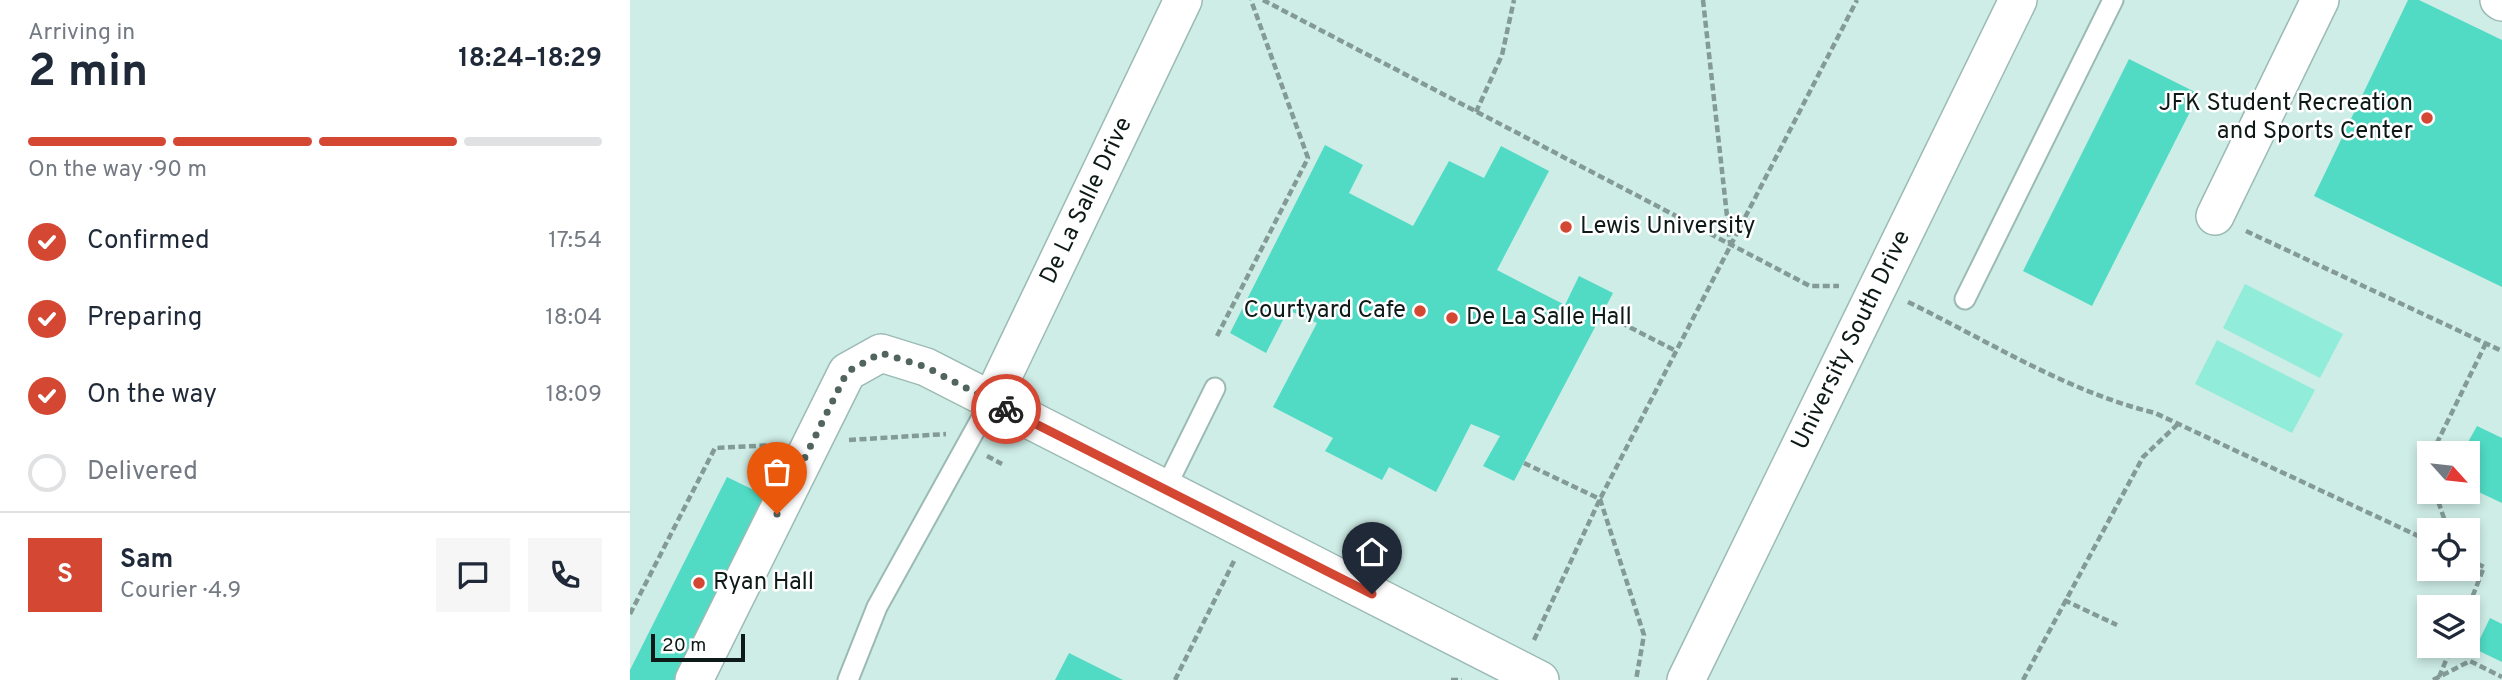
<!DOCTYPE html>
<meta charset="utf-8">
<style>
body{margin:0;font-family:Overpass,sans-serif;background:#f6f6f7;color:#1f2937;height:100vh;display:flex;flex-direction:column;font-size:26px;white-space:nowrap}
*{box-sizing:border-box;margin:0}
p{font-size:23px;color:#747a83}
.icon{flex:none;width:38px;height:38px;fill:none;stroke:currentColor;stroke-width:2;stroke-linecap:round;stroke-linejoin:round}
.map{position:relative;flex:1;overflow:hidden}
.drawer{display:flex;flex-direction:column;background:#fff;width:630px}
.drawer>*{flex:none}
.needle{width:46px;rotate:117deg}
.tools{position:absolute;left:1787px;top:441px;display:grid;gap:14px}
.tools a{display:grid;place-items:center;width:63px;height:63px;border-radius:0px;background:#fff;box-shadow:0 4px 10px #0003;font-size:35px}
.scale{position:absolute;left:21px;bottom:18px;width:94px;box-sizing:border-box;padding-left:7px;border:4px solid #0e1a17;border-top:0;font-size:19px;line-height:24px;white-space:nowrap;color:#0e1a17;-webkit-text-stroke:5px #fff;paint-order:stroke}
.pin{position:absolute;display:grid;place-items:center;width:60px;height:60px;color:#fff;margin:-72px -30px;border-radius:50% 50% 50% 0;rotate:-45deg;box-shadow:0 0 7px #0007}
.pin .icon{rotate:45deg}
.courier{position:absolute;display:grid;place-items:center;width:70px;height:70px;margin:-35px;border:5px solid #d34733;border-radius:50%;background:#fff;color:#222;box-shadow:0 2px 9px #0007}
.overview em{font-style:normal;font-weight:700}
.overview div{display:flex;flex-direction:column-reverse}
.overview{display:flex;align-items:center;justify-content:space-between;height:119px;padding:0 28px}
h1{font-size:46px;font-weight:700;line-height:52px}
.bar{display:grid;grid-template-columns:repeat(4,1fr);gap:10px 7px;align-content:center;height:84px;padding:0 28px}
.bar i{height:9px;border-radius:5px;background:#e0e1e3}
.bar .on{background:#d34733}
.bar p{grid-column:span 4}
.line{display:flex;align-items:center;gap:18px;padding:0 28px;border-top:2px solid #e0e1e3}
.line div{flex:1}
.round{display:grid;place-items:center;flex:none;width:74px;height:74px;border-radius:0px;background:#f6f6f7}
ol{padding:0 28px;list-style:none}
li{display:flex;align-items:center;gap:21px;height:77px}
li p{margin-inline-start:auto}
li .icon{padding:7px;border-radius:50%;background:#d34733;color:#fff;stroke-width:4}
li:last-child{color:#747a83}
li i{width:38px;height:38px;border:4px solid #e0e1e3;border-radius:50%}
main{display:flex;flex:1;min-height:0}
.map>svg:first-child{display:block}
.green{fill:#91ecda}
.building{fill:#51dbc5}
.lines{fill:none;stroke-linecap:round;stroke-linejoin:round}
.lane-casing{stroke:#9cbab4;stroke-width:23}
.street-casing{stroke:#9cbab4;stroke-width:40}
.path{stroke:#839a95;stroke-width:4.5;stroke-dasharray:7 3.5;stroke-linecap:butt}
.lane{stroke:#fff;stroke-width:19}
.street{stroke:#fff;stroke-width:37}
.done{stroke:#51645f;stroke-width:7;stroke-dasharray:0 12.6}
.route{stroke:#d34733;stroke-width:9}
.poi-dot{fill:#d34733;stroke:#fff;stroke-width:2.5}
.labels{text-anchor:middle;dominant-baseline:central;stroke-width:5;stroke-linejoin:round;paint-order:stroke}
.poi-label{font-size:24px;fill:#0e1a17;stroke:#fff;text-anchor:start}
.street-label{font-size:24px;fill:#0e1a17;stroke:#fff}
</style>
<main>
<section class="drawer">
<div class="overview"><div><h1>2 min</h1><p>Arriving in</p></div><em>18:24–18:29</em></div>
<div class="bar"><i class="on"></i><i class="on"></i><i class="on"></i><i></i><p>On the way · 90 m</p></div>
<ol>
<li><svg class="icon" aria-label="check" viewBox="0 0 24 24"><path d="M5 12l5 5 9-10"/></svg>Confirmed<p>17:54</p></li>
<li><svg class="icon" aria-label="check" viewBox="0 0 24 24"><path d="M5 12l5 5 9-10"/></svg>Preparing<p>18:04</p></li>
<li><svg class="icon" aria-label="check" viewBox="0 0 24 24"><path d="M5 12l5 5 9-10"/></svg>On the way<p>18:09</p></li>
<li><i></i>Delivered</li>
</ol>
<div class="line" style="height:126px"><b class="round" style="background:#d34733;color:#fff">S</b><div><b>Sam</b><p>Courier · 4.9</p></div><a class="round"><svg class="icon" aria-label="chat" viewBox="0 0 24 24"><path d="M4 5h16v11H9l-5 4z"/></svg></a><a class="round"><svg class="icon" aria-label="phone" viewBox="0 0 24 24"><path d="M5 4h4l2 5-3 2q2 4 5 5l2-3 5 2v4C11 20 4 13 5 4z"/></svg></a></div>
</section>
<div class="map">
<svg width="1872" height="680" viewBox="0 0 1872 680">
<rect width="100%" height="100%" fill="#ceede6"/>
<g class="green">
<polygon points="1615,284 1713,334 1690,378 1593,328"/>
<polygon points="1587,340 1685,390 1662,433 1565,384"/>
</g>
<g class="building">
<polygon points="1778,0 1789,0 1872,40 1872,287 1684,196"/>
<polygon points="1499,59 1569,94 1462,306 1393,271"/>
<polygon points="695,145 733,165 719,193 783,226 819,161 854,178 871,146 919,171 867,270 935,305 949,276 983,293 884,481 853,466 870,436 841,424 806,492 759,467 752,480 695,451 703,438 643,407 687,323 658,310 636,353 600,333"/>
<polygon points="1847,426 1872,438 1872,503 1838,487 1838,453 1816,453 1820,444 1833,451"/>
<polygon points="97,477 138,497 46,680 0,680 0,670"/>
<polygon points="1860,618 1872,624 1872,662 1845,649"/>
<polygon points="439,653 493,680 425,680"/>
</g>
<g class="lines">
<defs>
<g id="lane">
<polyline points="1335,299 1483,0"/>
<polyline points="535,489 585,388"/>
<polyline points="218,680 247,607 361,401"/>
</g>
<g id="street">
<polyline points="1869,0 1872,2"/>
<polyline points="1585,216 1690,0"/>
<path id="s1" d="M361,401l192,-401"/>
<polyline points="64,680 217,372 251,353 296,367 910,680"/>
<path id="s2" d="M1056,680l332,-680"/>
</g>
</defs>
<use href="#lane" class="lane-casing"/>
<use href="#street" class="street-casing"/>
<g class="path">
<polyline points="633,0 1180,286 1209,286"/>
<polyline points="1073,0 1100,243"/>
<polyline points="846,112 872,55 884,0"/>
<polyline points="1616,231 1872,351"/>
<path d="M1278,302c80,39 160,90 247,111l274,128"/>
<polyline points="972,313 1046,351"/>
<polyline points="587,336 678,158 621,0"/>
<polyline points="219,440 316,434"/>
<polyline points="1802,453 1856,343"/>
<polyline points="357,456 372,464"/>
<polyline points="1799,460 1796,465 1799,473"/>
<polyline points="894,463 970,499 1014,635 1006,680"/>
<polyline points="1805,492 1818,530"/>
<polyline points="1838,559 1854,567 1838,608"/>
<polyline points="1434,600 1487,625"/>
<polyline points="0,614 85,448 144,445"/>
<polyline points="904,640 970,499 1227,0"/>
<polyline points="1809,677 1822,646"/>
<polyline points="545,680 604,561"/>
<polyline points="821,680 832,680"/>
<polyline points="1393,680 1513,457 1548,424"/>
<polyline points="1803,680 1840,661 1872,677"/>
</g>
<use href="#lane" class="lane"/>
<use href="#street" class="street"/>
</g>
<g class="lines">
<polyline class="done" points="147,514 217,372 251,353 296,367 376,409"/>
<polyline class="route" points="376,409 742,594"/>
</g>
<g class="poi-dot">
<circle cx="1797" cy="118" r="7"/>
<circle cx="936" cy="227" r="7"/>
<circle cx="790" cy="311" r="7"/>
<circle cx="822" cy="318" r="7"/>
<circle cx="69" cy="583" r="7"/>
</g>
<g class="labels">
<g class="poi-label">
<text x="1783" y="104" text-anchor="end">JFK Student Recreation<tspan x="1783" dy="28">and Sports Center</tspan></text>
<text x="950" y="227">Lewis University</text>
<text x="776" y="311" text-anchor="end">Courtyard Cafe</text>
<text x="836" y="318">De La Salle Hall</text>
<text x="83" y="583">Ryan Hall</text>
</g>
<g class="street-label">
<text stroke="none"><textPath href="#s1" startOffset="222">De La Salle Drive</textPath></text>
<text stroke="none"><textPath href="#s2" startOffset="378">University South Drive</textPath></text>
</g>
</g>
</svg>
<div class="tools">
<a><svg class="needle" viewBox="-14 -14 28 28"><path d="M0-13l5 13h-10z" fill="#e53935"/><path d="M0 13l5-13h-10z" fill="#747a83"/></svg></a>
<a><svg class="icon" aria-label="locate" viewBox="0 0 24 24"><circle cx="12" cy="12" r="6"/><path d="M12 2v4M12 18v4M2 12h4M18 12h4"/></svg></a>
<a><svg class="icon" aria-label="layers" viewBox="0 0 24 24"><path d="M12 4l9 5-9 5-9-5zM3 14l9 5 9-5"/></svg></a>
</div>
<div class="scale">20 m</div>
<div class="pin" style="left:147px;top:514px;background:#ea580c"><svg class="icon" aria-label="bag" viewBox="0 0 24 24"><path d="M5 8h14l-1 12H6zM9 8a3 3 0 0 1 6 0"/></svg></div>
<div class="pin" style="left:742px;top:594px;background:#1f2937"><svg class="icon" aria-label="home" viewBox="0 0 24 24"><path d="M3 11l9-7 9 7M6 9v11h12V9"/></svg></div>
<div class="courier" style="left:376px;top:409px"><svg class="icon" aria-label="bike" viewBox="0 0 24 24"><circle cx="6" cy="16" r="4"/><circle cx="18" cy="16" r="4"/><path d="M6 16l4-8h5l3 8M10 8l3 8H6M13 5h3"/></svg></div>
</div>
</main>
